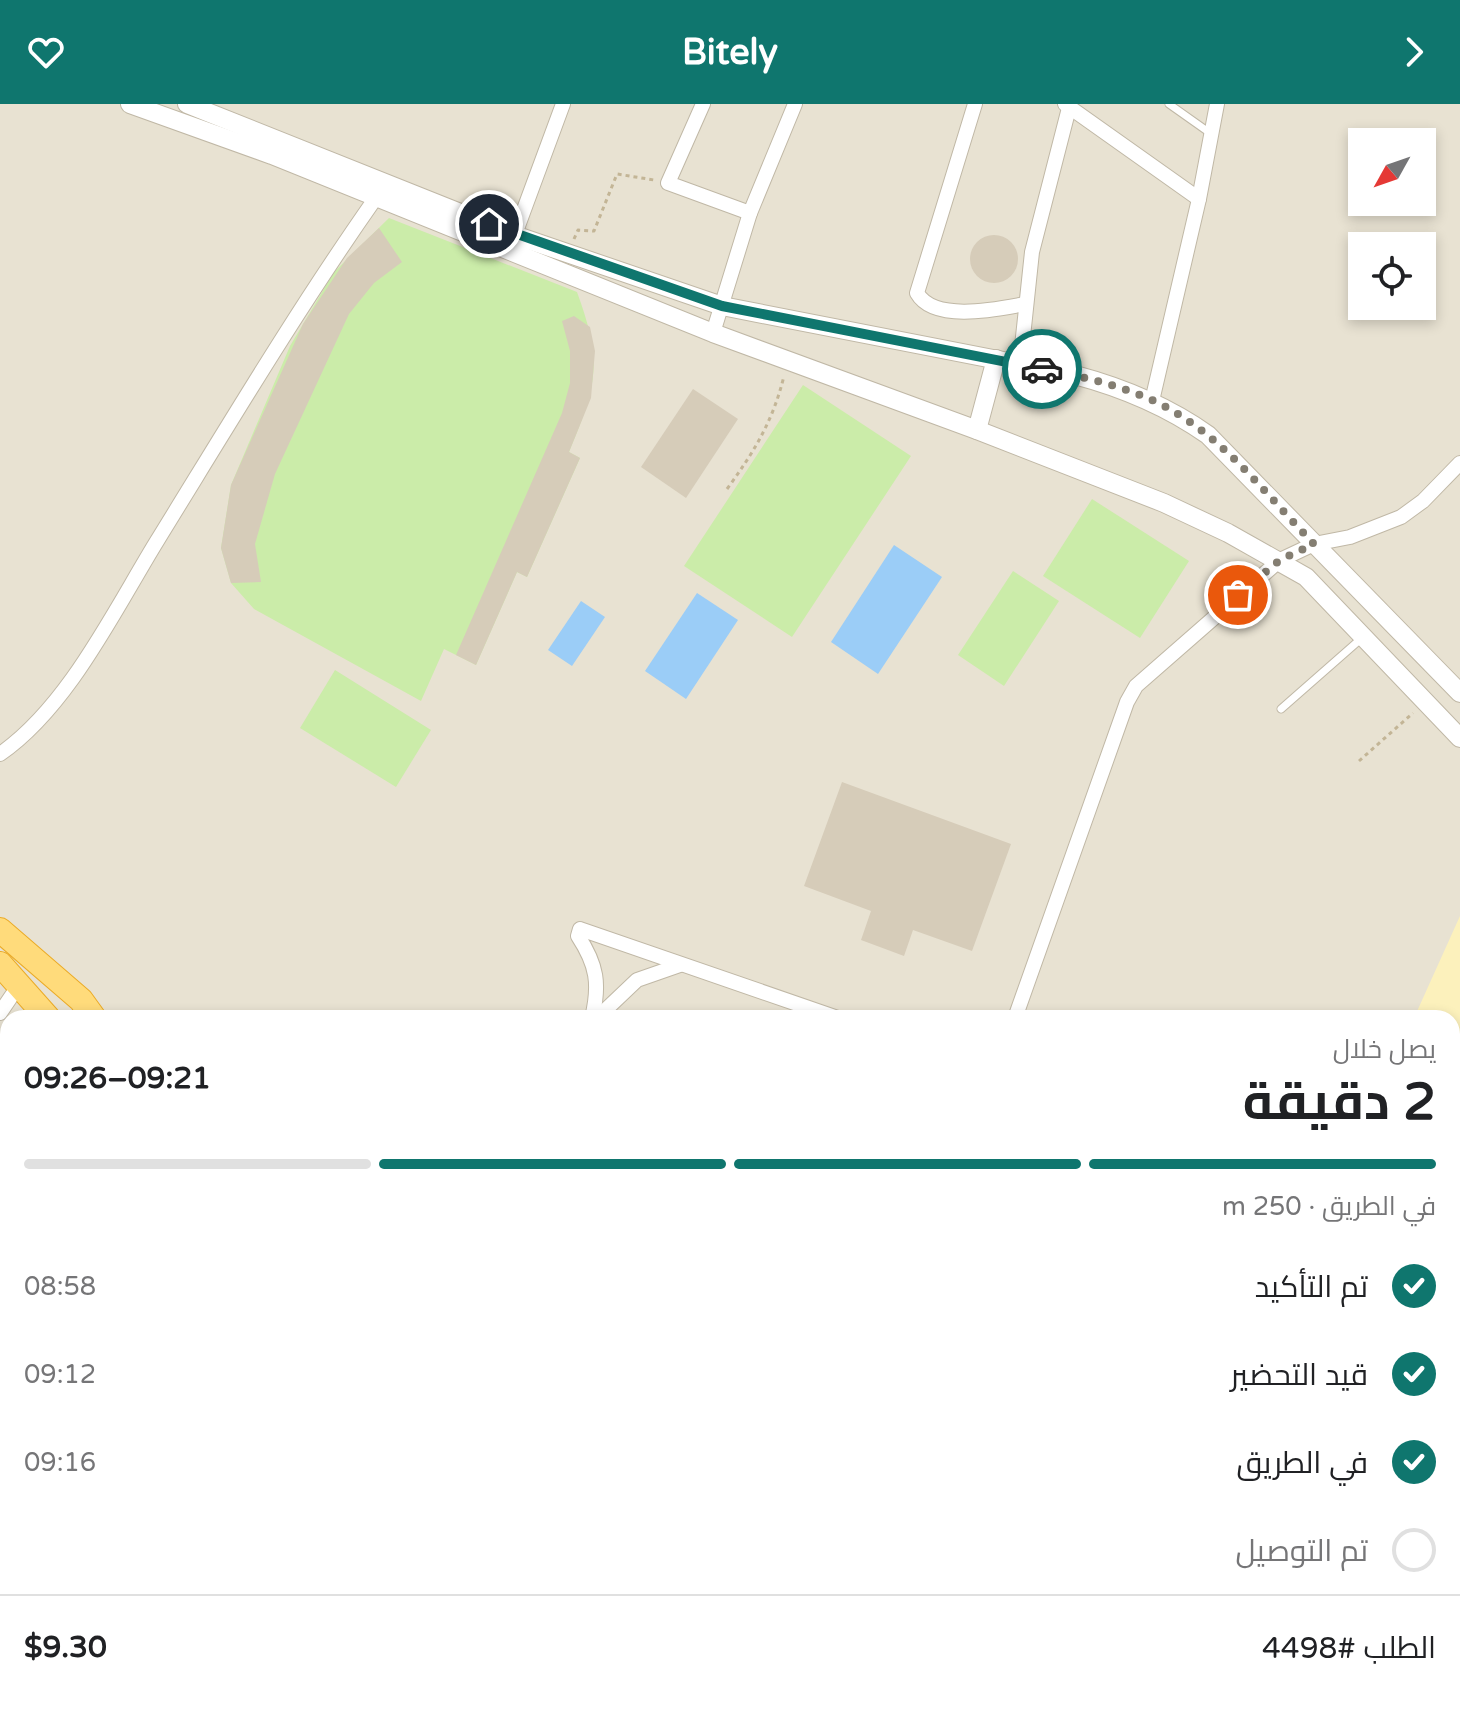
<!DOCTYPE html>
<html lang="ar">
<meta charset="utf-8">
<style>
body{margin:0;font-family:"Varela Round",Cairo,sans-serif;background:#f6f6f6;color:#202124;direction:rtl;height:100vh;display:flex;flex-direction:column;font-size:30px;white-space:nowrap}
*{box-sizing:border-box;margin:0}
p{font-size:26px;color:#757577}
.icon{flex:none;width:44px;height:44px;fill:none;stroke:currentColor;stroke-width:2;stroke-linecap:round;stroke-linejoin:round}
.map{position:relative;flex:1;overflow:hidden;direction:ltr}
.side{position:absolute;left:0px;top:906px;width:1460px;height:704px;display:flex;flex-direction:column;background:#fff;border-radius:24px 24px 0 0;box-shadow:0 4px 12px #0003;direction:rtl}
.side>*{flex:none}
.needle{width:52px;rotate:230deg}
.buttons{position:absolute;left:1348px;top:24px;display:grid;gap:16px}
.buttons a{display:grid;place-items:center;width:88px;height:88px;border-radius:0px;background:#fff;box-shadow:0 4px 12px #0003;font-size:40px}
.pin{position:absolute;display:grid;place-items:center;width:68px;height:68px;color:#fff;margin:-34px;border:4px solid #fff;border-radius:50%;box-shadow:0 2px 8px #0007}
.courier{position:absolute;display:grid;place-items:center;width:80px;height:80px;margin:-40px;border:6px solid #0f766e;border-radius:50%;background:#fff;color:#222;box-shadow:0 2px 10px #0007}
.overview em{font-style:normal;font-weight:700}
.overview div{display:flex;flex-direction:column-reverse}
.overview{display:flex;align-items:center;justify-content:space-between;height:136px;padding:0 24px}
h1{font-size:52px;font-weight:700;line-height:60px}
.bar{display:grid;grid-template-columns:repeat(4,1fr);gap:12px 8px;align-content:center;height:96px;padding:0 24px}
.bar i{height:10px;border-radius:6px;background:#e0e0e0}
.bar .current{background:#0f766e}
.bar p{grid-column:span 4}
.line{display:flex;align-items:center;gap:20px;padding:0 24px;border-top:2px solid #e0e0e0}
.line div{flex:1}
ol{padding:0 24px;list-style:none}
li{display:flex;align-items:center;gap:24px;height:88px}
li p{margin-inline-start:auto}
li .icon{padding:8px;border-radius:50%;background:#0f766e;color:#fff;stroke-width:4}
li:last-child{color:#757577}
li i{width:44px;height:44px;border:4px solid #e0e0e0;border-radius:50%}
header{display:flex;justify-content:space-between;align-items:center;height:104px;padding:0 24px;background:#0f766e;color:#fff;font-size:36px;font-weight:700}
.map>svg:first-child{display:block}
.residential{fill:#e8e2d2;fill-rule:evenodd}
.green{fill:#cbeca9}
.sand{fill:#fcf1bc}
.water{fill:#9bcdf7}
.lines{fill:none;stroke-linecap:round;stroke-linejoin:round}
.river{stroke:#9bcdf7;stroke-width:28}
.building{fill:#d6ccb9}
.service-casing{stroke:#c0b8a6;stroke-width:9}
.minor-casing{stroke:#c0b8a6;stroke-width:16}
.tertiary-casing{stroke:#c0b8a6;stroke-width:20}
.trunk-casing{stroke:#ebab27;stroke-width:26}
.path{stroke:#c3b596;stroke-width:3;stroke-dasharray:4 4;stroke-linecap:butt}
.service{stroke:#fff;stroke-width:7}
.minor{stroke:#fff;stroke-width:14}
.tertiary{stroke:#fff;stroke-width:18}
.trunk{stroke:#ffdb7b;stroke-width:24}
.done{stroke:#847e72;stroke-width:8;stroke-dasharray:0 14.4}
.route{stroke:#0f766e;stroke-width:10}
</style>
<header><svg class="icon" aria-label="forward" viewBox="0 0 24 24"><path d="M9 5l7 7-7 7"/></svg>Bitely<svg class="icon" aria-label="heart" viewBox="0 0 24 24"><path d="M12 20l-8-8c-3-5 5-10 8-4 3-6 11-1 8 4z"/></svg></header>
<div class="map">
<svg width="1460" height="1610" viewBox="0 0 1460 1610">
<rect width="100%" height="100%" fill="#f4f0e4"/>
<path class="residential" d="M0,0h1460v1610h-1460zM1362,38h60v60h-60zM1362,142h60v60h-60zM8,914h1444v688h-1444z"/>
<g class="green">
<path d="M389,114l188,74c26,71 20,92 -8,160l11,6 -53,119 -10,-5 -41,93 -32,-16 -23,52 -167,-92 -23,-26 -10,-35 10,-63 59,-139 44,-74z"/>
<polygon points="803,281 911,352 792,533 684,462"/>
<polygon points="1092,395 1189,457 1140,534 1043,472"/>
<polygon points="1013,467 1059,497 1004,582 958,551"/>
<polygon points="335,566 431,626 396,683 300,624"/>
</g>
<polygon class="sand" points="1460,812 1460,1603 1457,1610 1169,1610 1170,1602 1452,1602 1452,914 1414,914"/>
<g class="water">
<polygon points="894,441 942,473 878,570 831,538"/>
<polygon points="697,489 738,516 686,595 645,567"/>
<polygon points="581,497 605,513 572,562 548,546"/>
</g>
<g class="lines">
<g class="river">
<polyline points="1452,1201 1460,1184"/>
<polyline points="1312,1610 1314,1602"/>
</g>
</g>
<g class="building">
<polygon points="379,124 402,158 374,179 349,210 275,370 255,440 261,478 231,479 221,444 231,381 303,220 347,154"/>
<circle cx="994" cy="155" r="24"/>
<polygon points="574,212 590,223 595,247 591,294 569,348 580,354 527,473 517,468 476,561 456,551 562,309 570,279 570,247 562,217"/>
<polygon points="693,285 738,315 686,394 641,363"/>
<polygon points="842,678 1011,740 972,847 913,826 904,852 861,836 871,807 804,782"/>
</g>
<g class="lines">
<defs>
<g id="service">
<polyline points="1169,0 1210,29"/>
<polyline points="1281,605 1363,533"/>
</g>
<g id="minor">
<polyline points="703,0 668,79 750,109"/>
<path d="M975,0l-58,189c17,30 81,16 108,11"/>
<polyline points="1065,0 1199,95"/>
<polyline points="515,130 563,0"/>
<polyline points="713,229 750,109 795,0"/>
<polyline points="1020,261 1032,148 1069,4"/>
<polyline points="1152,297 1199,95 1217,0"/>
<path d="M0,650c68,-47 114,-143 157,-213 71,-115 140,-231 218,-342"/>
<polyline points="0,909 19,881"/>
<path d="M592,914c8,-34 5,-53 -14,-82l2,-7 258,89"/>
<polyline points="597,914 637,876 680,861"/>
<polyline points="1015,914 1127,598 1136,582 1280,456 1314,440 1350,433 1401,413 1423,397 1460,359"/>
<polyline points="0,966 8,962"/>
<polyline points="0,1279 8,1268"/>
<polyline points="0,1424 8,1414"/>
<polyline points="0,1535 8,1524"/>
<polyline points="118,1602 130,1610"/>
<polyline points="281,1602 292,1610"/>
<polyline points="635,1602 642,1610"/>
<polyline points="21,1610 28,1602"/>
<polyline points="169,1610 175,1602"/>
<polyline points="302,1610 307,1602"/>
<polyline points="402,1610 409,1602"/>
</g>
<g id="tertiary">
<polyline points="130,0 272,51 713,229 977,326 1164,399 1228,429 1306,473 1460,634"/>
<path d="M187,0l336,134 199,68 353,69c49,13 92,31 133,60l252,258"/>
<polyline points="977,326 996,255"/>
</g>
<g id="trunk">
<polyline points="0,826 81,896 94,914"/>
<polyline points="0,860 48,914"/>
<polyline points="677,1602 683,1610"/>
<polyline points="721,1602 730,1610"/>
</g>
</defs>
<use href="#service" class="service-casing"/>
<use href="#minor" class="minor-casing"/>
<use href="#tertiary" class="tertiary-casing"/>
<use href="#trunk" class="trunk-casing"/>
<g class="path">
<polyline points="574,135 578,126 594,127 617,70 654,76"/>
<path d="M727,385c27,-37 46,-68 57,-113"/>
<polyline points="1359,657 1413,609"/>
</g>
<use href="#service" class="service"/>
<use href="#minor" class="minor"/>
<use href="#tertiary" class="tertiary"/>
<use href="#trunk" class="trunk"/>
</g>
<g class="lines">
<path class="done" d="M1042,265c47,9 98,20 139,47 51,32 91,85 133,128l-34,16 -42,35"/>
<polyline class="route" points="489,120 722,202 1042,265"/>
</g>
</svg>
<div class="buttons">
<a><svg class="needle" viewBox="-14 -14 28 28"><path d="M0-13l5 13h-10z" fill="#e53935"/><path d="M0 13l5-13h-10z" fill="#757577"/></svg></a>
<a><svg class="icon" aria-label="locate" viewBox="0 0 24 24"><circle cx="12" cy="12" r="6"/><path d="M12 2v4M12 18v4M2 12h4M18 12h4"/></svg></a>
</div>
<div class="pin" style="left:1238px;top:491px;background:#ea580c"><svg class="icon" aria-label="bag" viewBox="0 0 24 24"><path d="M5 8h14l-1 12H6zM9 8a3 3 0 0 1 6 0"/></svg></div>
<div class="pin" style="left:489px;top:120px;background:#1f2937"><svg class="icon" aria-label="home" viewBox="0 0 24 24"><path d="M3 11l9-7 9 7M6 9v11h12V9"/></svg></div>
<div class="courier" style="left:1042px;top:265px"><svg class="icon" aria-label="car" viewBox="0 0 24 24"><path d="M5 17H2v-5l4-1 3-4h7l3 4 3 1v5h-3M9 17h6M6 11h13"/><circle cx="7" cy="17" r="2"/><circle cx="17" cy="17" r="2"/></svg></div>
<section class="side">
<div class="overview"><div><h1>2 دقيقة</h1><p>يصل خلال</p></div><em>09:21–09:26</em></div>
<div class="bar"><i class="current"></i><i class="current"></i><i class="current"></i><i></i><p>في الطريق · 250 m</p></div>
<ol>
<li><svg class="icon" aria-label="check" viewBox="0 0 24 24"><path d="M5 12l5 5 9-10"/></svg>تم التأكيد<p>08:58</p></li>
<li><svg class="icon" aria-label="check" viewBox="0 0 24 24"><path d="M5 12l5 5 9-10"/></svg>قيد التحضير<p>09:12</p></li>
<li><svg class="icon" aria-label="check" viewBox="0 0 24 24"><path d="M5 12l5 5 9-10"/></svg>في الطريق<p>09:16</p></li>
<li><i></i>تم التوصيل</li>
</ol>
<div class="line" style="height:104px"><div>الطلب #4498</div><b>$9.30</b></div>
</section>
</div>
